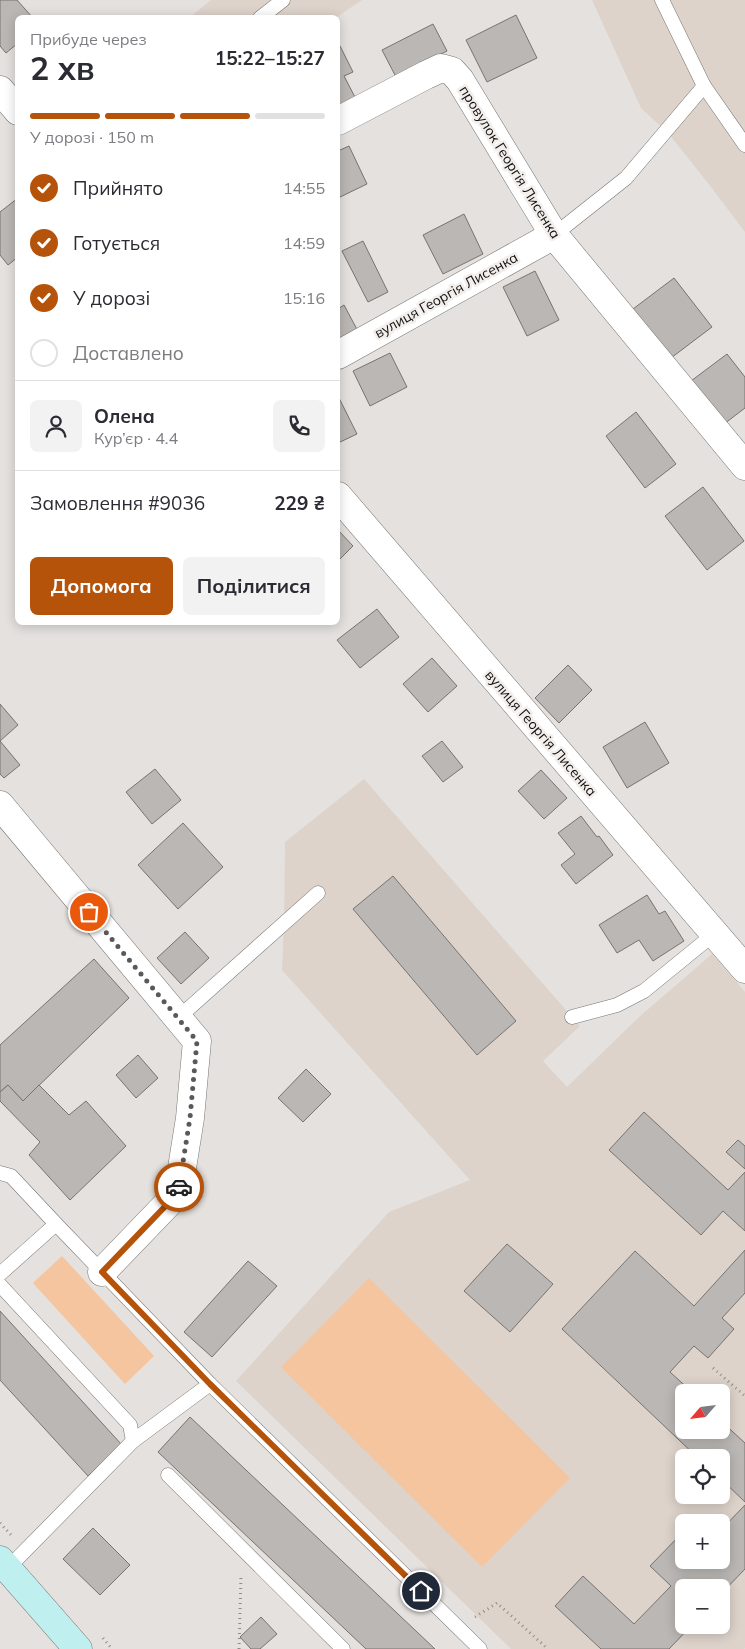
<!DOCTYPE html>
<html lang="uk">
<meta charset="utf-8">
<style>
body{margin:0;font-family:Mulish,sans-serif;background:#f2f2f3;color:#2b2b33;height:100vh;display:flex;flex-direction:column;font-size:19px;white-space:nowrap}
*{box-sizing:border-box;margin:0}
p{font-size:16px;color:#7c7c81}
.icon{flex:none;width:28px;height:28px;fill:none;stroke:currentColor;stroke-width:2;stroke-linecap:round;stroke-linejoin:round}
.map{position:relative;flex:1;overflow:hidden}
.panel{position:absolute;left:15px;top:15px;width:325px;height:610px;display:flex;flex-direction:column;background:#fff;border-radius:8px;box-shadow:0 2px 12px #0003}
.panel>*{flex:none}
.needle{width:32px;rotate:242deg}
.controls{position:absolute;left:675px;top:1384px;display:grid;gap:10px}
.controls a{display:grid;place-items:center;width:55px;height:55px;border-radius:8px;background:#fff;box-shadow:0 2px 12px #0003;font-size:25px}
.pin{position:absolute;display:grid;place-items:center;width:42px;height:42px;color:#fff;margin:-21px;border:2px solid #fff;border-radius:50%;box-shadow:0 1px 5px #0007}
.courier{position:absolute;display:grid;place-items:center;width:50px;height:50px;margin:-25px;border:4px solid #b45309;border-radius:50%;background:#fff;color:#222;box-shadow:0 1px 6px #0007}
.head em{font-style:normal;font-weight:700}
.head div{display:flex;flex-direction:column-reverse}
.head{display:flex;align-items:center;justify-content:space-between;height:85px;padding:0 15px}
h1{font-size:32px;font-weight:700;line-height:38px}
.bar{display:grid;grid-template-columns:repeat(4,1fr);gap:8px 5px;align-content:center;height:60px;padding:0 15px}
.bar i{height:6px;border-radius:4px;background:#e1e1e2}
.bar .on{background:#b45309}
.bar p{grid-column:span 4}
.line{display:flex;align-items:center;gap:12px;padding:0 15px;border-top:1px solid #e1e1e2}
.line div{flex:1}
.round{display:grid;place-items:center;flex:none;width:52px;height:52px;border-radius:8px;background:#f2f2f3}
ol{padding:0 15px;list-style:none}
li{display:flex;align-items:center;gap:15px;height:55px}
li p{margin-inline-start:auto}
li .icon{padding:5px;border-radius:50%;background:#b45309;color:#fff;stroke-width:4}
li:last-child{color:#7c7c81}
li i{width:28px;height:28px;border:2px solid #e1e1e2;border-radius:50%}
.cta{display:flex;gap:10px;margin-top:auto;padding:10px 15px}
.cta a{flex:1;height:58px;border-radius:8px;background:#b45309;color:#fff;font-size:20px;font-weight:700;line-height:58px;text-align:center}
.cta a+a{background:#f2f2f3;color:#2b2b33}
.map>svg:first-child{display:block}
.built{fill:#ddd3cb;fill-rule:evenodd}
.green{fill:#f4c59e}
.building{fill:#bab7b4;stroke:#777371}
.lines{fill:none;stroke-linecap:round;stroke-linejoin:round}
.lane-casing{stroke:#787572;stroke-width:15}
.street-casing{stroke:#787572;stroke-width:29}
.secondary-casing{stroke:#787572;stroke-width:29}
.path{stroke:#8f8c8a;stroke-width:3;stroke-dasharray:1 4;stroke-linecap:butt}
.lane{stroke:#fff;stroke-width:14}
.street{stroke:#fff;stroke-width:28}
.secondary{stroke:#bfefef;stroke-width:28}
.done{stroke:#5b5957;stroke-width:5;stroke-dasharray:0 9}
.route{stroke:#b45309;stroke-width:6}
.labels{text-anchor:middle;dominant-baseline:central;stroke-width:5;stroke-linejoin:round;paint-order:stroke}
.street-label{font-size:14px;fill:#11100f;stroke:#f2eeeb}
</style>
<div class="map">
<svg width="745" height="1649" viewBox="0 0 745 1649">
<rect width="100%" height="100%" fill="#e4e1de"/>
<g class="built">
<polygon points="211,0 362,0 337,17 189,18"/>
<polygon points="592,0 745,0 745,232 711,187 669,134 641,108"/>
<path d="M364,779l216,247 -37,35 24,26 72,-70 73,-63 33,38v656l-1,1h-233l-275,-268 153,-169 81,-32 -188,-210 2,-46 1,-82zM684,1392h37v38h-37zM684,1458h37v37h-37zM684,1522h37v38h-37zM684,1588h37v37h-37z"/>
</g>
<g class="green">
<polygon points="62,1256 154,1356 125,1384 33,1283"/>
<polygon points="369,1278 570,1478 482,1567 281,1367"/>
</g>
<g class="building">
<polygon points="0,0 17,0 33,18 18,18 18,43 6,53 0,46"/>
<polygon points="516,15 537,58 487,82 466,40"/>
<polygon points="433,24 447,51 396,77 382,50"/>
<polygon points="340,46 353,72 344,76 357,101 338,110 338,47"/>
<polygon points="349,146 367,184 338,198 338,151"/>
<polygon points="18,198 18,257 8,265 0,255 0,212"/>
<polygon points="464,214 483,254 443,274 423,235"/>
<polygon points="363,241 388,292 368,302 342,251"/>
<polygon points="535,271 559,320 527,336 503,287"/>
<polygon points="674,278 712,327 671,358 633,309"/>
<polygon points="344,305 360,335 338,341 338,309"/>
<polygon points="390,353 407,387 370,406 353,371"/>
<polygon points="727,354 745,377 745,408 724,424 691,381"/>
<polygon points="338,396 357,434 338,443"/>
<polygon points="636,412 676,464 645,488 606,436"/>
<polygon points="703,487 744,541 707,570 665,516"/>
<polygon points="338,530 353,546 338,561"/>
<polygon points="377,609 399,637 360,668 337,640"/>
<polygon points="432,658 457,686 428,712 403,684"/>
<polygon points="568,665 592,690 559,723 535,698"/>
<polygon points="0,704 18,725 0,741"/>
<polygon points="645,722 669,763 627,788 603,747"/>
<polygon points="0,741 20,765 4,778 0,774"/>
<polygon points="442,741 463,767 443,782 422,756"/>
<polygon points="155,769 181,800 152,824 126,792"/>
<polygon points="541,770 567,798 544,819 518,791"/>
<polygon points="581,816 597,837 599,836 613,855 576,884 561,865 575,854 558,833"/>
<polygon points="183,823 223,867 178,909 138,865"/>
<polygon points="393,876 516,1021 477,1055 353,909"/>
<polygon points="647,895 659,914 665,911 684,941 653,961 639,940 617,953 599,925"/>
<polygon points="185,932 209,958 181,984 157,958"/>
<polygon points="94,959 129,998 23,1101 8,1085 0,1092 0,1045"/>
<polygon points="138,1055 158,1078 136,1098 116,1075"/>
<polygon points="306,1069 331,1094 303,1122 278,1098"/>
<polygon points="8,1085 23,1101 39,1085 69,1115 86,1101 126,1146 70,1200 29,1155 40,1142 0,1101 0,1092"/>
<polygon points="644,1112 728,1190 745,1172 745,1231 723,1211 701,1235 609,1150"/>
<polygon points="738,1140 745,1146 745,1169 726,1152"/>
<polygon points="507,1244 553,1284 510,1332 464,1291"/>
<polygon points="745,1250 745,1293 722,1318 734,1329 708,1358 694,1346 670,1372 692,1392 684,1392 684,1430 721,1430 721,1421 745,1443 745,1502 721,1479 721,1458 698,1458 562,1329 635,1251 694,1306"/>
<polygon points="248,1261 277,1286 212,1357 184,1332"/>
<polygon points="0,1311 122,1445 88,1476 0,1380"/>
<polygon points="190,1417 435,1649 366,1649 158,1452"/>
<polygon points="745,1505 745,1569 721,1594 721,1588 684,1588 684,1625 692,1625 669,1649 601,1649 555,1606 583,1576 634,1624 671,1586 650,1566 684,1531 684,1560 721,1560 721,1530"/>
<polygon points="93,1528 130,1565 100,1595 63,1559"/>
<polygon points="261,1617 277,1634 260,1649 251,1649 240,1637"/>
</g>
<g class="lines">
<defs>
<g id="lane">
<polyline points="662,0 704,86 745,145"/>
<polyline points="260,18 283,0"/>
<polyline points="554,235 626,178 704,86"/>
<polyline points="572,1017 617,1005 644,991 714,934"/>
<polyline points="178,1018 318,893"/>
<polyline points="0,1173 11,1176 56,1224"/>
<polyline points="0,1274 56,1224 210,1384 133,1441"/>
<polyline points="0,1285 130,1425 133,1441 8,1568"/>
<polyline points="210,1384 480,1649"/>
<polyline points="168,1475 343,1649"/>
</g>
<g id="street">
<polyline points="0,90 18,111"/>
<polyline points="338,121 426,75 441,68 452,71 460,80 554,235 745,466"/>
<polyline points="338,355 554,235"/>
<polyline points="338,496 745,969"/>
<polyline points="0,805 197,1041 190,1118 178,1193 102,1272"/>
</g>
<polyline id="secondary" points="0,1560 78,1649"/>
</defs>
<use href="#lane" class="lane-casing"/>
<use href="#street" class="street-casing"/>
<use href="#secondary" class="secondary-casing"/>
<g class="path">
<polyline points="713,1368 745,1396"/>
<polyline points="0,1523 12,1536"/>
<polyline points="475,1617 497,1603 548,1649"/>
<polyline points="103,1638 112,1649"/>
<polyline points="239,1649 241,1575"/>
</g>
<use href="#lane" class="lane"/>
<use href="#street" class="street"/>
<use href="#secondary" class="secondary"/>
</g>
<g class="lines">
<polyline class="done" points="89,912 197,1041 190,1118 179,1187"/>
<polyline class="route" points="179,1187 178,1193 102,1272 210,1384 421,1591"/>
</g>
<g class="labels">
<g class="street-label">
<text transform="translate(510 162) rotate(58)">провулок Георгія Лисенка</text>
<text transform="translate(446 295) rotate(-29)">вулиця Георгія Лисенка</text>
<text transform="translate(541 733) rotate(49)">вулиця Георгія Лисенка</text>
</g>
</g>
</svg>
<div class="controls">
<a><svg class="needle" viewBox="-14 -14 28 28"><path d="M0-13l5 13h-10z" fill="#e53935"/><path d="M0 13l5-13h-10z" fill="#7c7c81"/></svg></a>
<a><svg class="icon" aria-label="locate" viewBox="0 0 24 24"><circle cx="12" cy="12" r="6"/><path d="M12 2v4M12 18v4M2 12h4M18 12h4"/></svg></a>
<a>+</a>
<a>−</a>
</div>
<div class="pin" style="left:89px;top:912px;background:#ea580c"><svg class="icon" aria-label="bag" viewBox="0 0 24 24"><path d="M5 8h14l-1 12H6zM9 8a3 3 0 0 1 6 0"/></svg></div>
<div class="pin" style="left:421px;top:1591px;background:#1f2937"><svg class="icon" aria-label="home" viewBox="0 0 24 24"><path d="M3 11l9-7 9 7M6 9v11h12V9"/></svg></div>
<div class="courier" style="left:179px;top:1187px"><svg class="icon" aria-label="car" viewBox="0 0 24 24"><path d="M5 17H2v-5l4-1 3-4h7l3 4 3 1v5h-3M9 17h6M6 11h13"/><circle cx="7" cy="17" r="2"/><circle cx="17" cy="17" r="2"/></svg></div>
<section class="panel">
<div class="head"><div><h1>2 хв</h1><p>Прибуде через</p></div><em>15:22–15:27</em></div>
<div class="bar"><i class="on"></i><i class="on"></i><i class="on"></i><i></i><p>У дорозі · 150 m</p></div>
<ol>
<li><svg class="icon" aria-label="check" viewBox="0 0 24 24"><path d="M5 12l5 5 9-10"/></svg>Прийнято<p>14:55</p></li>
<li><svg class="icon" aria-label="check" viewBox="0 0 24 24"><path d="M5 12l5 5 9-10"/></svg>Готується<p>14:59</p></li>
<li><svg class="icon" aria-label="check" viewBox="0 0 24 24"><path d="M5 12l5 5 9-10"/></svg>У дорозі<p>15:16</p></li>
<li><i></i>Доставлено</li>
</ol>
<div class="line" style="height:90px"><a class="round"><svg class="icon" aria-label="person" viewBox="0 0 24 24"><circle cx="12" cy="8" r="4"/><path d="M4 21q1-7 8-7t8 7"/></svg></a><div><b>Олена</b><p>Кур’єр · 4.4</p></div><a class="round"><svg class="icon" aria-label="phone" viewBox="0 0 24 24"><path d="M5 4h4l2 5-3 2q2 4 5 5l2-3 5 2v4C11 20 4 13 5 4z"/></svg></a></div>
<div class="line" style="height:65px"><div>Замовлення #9036</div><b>229 ₴</b></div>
<div class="cta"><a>Допомога</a><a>Поділитися</a></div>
</section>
</div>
